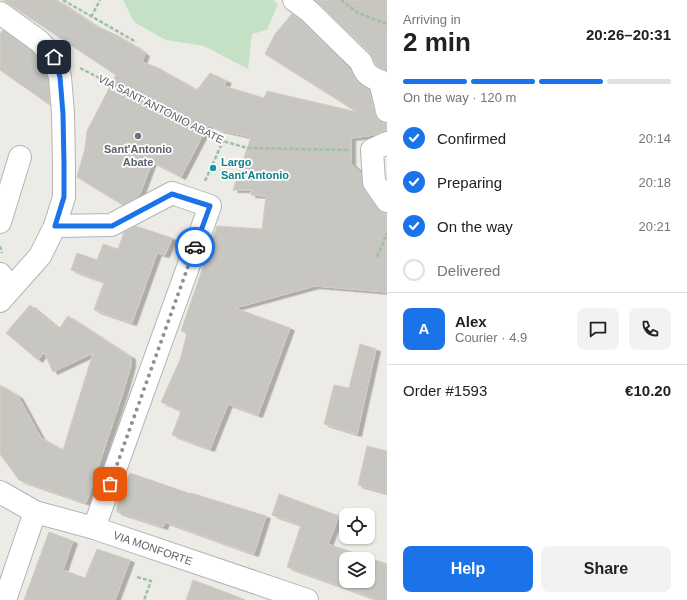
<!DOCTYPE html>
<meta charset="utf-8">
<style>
body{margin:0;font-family:Helvetica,sans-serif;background:#f2f2f2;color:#222;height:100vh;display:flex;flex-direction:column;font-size:15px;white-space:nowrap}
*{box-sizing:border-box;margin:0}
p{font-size:13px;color:#767676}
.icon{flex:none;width:22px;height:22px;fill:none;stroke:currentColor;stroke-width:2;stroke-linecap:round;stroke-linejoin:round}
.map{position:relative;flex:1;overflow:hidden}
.drawer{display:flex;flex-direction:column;background:#fff;width:300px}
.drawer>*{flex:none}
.fabs{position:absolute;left:339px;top:508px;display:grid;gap:8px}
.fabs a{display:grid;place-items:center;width:36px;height:36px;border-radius:8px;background:#fff;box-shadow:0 1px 3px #0004;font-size:20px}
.pin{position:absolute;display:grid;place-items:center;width:34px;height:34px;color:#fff;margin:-17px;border-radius:8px;box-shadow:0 2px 6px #0006}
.courier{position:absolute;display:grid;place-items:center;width:40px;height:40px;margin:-20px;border:3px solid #1a73e8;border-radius:50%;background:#fff;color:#222;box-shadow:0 1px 5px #0007}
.summary em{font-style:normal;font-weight:800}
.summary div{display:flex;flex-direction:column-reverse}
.summary{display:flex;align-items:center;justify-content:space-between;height:68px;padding:0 16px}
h1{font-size:26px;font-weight:800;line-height:30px}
.bar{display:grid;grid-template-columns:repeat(4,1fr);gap:6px 4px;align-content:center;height:48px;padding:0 16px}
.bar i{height:5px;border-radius:3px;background:#e0e0e0}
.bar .current{background:#1a73e8}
.bar p{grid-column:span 4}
.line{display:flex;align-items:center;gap:10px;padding:0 16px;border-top:1px solid #e0e0e0}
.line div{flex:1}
.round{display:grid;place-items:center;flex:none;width:42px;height:42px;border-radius:8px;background:#f2f2f2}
ol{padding:0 16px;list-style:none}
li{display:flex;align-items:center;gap:12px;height:44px}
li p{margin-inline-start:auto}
li .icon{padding:4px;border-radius:50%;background:#1a73e8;color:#fff;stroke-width:4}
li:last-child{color:#767676}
li i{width:22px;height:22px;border:2px solid #e0e0e0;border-radius:50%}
.action{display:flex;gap:8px;margin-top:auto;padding:8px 16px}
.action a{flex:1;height:46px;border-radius:8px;background:#1a73e8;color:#fff;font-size:16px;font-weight:800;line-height:46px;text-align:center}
.action a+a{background:#f2f2f2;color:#222}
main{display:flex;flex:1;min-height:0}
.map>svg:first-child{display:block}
.green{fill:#c4e1c5}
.building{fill:#c8c6c1;stroke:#d1cdc4;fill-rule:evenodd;filter:url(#shadow)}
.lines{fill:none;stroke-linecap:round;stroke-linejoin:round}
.minor-casing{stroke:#b2b4b8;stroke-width:24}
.path{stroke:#9dc0a8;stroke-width:2.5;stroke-dasharray:4 2;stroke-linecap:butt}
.minor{stroke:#fff;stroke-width:22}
.done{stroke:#8f9090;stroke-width:4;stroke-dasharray:0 7.2}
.route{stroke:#1a73e8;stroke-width:5}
.worship-dot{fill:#6b7280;stroke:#fff;stroke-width:1.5}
.culture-dot{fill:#0f9aa8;stroke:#fff;stroke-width:1.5}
.labels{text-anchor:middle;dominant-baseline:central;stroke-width:3.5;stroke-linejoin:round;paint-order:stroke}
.street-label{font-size:11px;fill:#5c5f63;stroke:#fff}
.worship-label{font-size:11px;font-weight:bold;fill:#5b616d;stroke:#fff}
.culture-label{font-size:11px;font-weight:bold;fill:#0d838f;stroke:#fff;text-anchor:start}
</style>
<main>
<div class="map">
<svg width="387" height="600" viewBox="0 0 387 600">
<defs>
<filter id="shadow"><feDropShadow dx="4.5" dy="2.5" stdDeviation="0" flood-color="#0004"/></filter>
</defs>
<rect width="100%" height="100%" fill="#edebe5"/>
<polygon class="green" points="123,0 273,0 278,4 267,30 252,34 248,69 204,46 166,40 134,22"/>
<g class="building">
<polygon points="3,0 57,0 96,26 116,35 135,46 145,54 142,62 156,67 197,90 210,73 227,81 224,86 264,98 267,91 357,112 265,54 275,34 292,14 301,21 350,69 353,76 358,82 369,90 375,114 378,120 383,123 387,123 387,131 382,132 374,135 351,138 351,163 361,173 362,183 364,189 377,208 381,212 387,214 387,292 315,286 235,308 290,328 258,415 228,404 210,449 172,435 181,411 161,402 180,360 187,333 181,331 217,226 262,229 266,196 251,195 251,190 233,190 251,137 220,130 208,125 181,177 152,162 140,194 135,198 123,205 77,177 85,148 87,131 116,75"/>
<polygon points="315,0 387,0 387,71 376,65 370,53"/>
<polygon points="3,30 31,50 37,57 46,73 48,79 50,105 0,70 0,34"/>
<polygon points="136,226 172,238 165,255 157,253 132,323 94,310 104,282 71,270 77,253 97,260 103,244 118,249 124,232"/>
<polygon points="30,305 59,329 68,316 131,357 131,365 123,393 86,503 19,480 0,454 0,385 18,396 41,438 63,450 93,353 53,372 44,352 38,360 6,333"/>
<polygon points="360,344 376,349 357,434 324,424 334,385 349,388"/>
<polygon points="367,446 387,451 387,493 358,485"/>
<polygon points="130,473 191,494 191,493 266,516 254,554 165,522 163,527 117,512 117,504"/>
<path d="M279,494l60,22 -11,28 59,20v36h-8l-92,-33 14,-42 -29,-10zM346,559h22v22h-22z"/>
<polygon points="49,532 73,541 63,570 85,578 97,549 130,560 115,600 24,600"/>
<polygon points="193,580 241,598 241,600 186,600"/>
</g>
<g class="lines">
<defs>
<g id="minor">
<path d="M294,0l15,11 52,51c4,12 7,14 19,19l7,30"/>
<polyline points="0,13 39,41 54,57 60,77 63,113 64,165 64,197 55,226 40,256 0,301"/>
<polyline points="387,143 372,150 374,182 387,201"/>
<polyline points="0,222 20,157"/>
<polyline points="55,226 111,225 172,193 210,206 94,528"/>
<polyline points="0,274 11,288"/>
<polyline points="0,492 35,512 94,528 307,600"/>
<polyline points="5,600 35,512"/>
</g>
</defs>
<use href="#minor" class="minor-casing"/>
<g class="path">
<polyline points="63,0 136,42"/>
<polyline points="341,0 358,13 387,24"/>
<polyline points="91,17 100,0"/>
<polyline points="80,68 204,132 223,141 247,148 350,150"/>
<polyline points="205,181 223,141"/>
<polyline points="0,246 2,253"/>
<polyline points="377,257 387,233"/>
<polyline points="137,577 151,581 144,600"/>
</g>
<use href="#minor" class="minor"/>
</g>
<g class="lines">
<polyline class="done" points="110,484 195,247"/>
<polyline class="route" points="54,57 60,77 63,114 64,165 64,197 55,226 112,226 172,194 210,206 195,247"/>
</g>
<circle class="worship-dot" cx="138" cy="136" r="4"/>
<circle class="culture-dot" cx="213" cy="168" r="4"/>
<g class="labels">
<g class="street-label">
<text transform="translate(161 109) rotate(27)">VIA SANT'ANTONIO ABATE</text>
<text transform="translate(153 548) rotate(19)">VIA MONFORTE</text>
</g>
<g class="worship-label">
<text x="138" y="149">Sant'Antonio<tspan x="138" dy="13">Abate</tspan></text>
</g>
<g class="culture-label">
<text x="221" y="162">Largo<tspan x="221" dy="13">Sant'Antonio</tspan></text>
</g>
</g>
</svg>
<div class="fabs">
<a><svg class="icon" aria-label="locate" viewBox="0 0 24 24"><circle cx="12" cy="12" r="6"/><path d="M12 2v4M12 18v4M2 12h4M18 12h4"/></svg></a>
<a><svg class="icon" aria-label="layers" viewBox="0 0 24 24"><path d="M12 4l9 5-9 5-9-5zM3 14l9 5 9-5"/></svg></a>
</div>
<div class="pin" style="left:110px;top:484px;background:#ea580c"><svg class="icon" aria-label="bag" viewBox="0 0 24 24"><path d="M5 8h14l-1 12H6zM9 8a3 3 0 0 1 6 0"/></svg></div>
<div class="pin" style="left:54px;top:57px;background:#1f2937"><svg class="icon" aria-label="home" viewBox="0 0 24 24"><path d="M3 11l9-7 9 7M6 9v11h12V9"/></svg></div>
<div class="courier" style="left:195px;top:247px"><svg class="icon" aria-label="car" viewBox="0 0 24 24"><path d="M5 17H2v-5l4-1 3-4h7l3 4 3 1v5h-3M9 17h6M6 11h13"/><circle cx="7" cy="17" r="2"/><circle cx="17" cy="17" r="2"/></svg></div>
</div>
<section class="drawer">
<div class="summary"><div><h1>2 min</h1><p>Arriving in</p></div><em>20:26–20:31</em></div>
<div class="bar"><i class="current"></i><i class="current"></i><i class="current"></i><i></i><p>On the way · 120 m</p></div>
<ol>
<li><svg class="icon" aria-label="check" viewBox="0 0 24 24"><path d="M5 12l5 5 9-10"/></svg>Confirmed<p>20:14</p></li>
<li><svg class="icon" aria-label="check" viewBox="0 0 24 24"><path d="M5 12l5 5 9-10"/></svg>Preparing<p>20:18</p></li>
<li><svg class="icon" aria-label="check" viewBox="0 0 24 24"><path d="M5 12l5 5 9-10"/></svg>On the way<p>20:21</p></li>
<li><i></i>Delivered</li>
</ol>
<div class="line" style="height:72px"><b class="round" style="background:#1a73e8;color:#fff">A</b><div><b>Alex</b><p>Courier · 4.9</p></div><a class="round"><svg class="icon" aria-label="chat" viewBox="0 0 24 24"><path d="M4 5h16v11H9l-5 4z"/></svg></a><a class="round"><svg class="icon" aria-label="phone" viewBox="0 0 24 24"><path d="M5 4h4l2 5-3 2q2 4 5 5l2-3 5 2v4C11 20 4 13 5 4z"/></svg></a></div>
<div class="line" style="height:52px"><div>Order #1593</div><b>€10.20</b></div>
<div class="action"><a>Help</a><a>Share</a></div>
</section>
</main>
